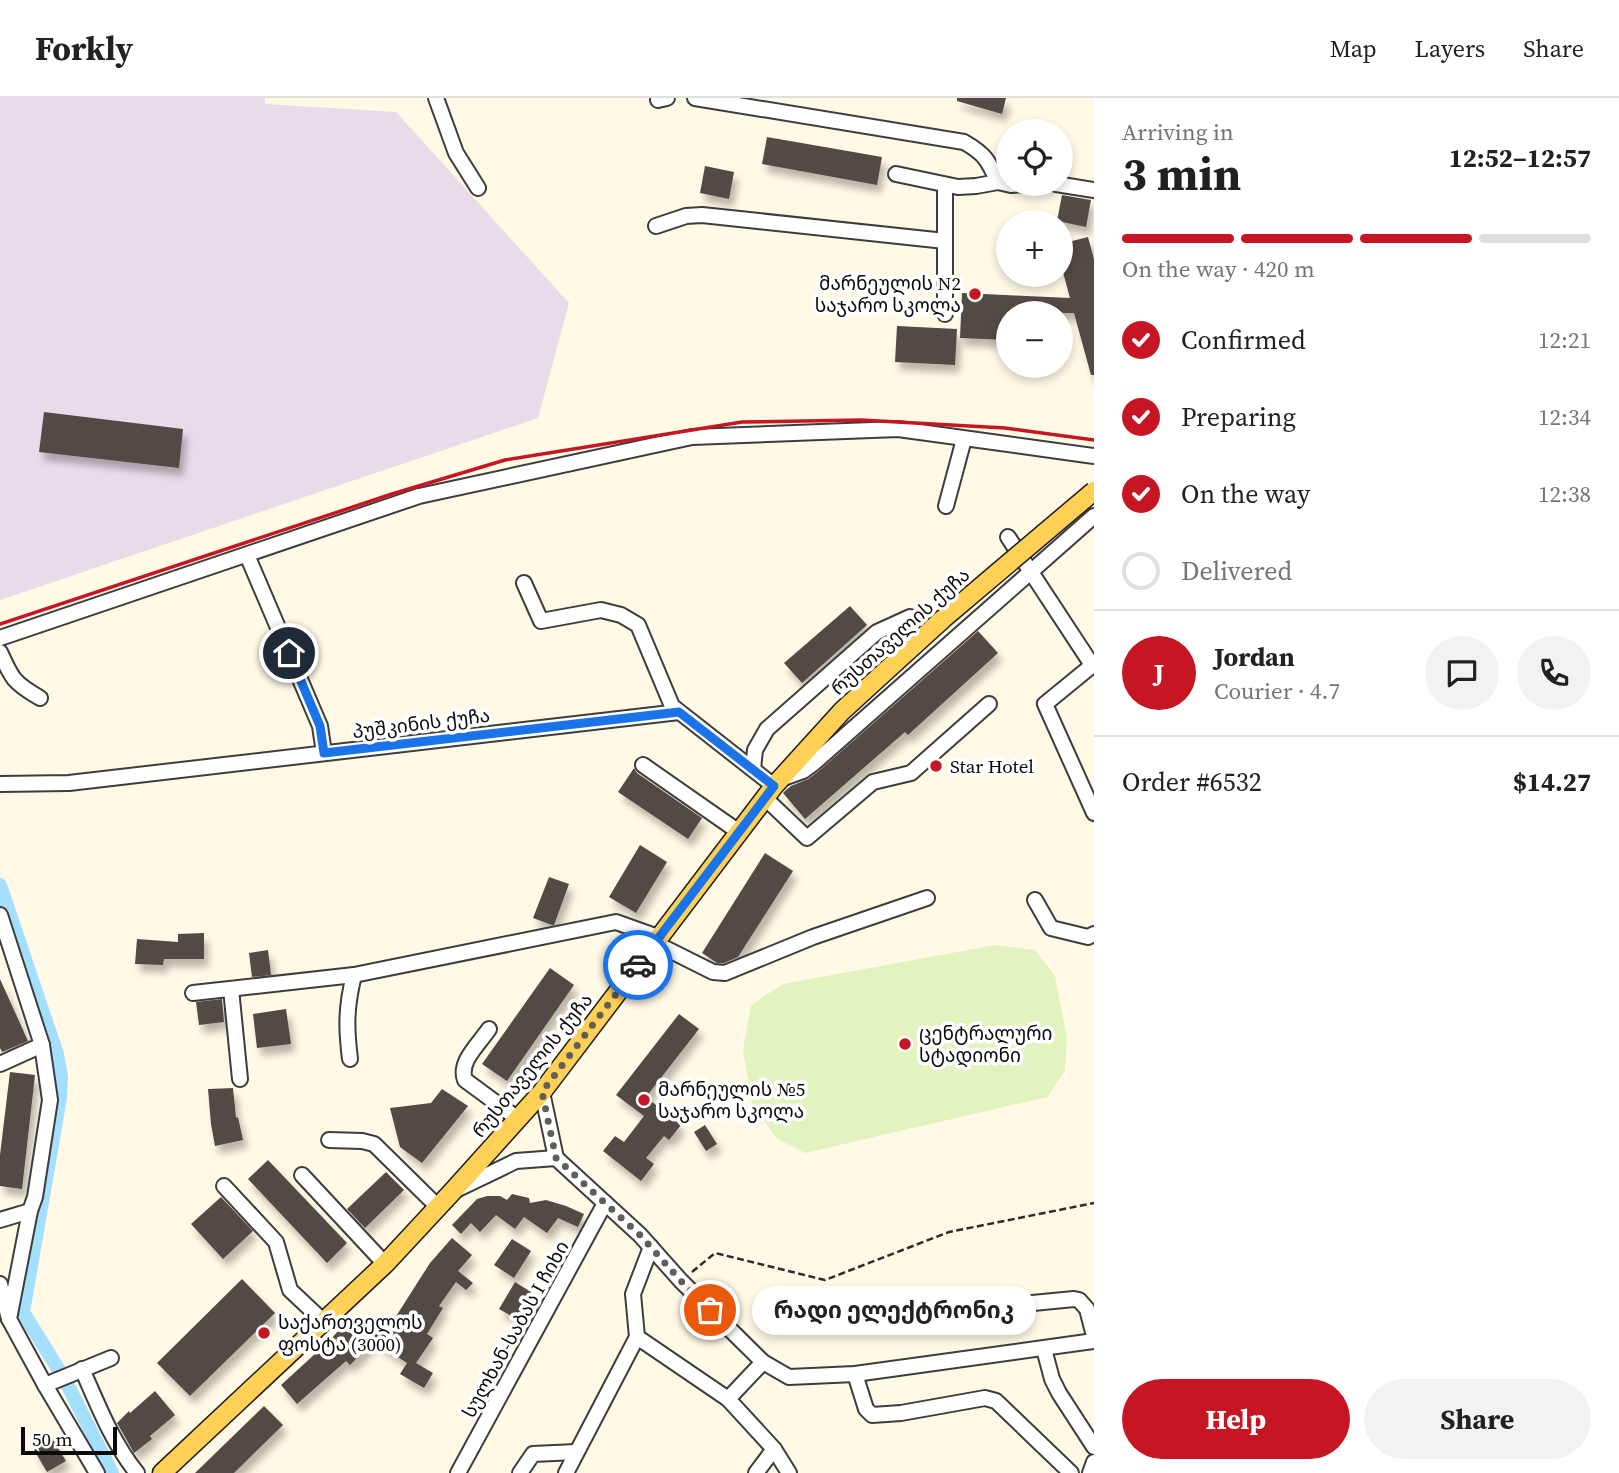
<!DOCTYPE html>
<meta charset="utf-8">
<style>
body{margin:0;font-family:"Source Serif 4","Noto Sans Georgian",serif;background:#f2f2f2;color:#202124;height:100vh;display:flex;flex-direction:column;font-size:26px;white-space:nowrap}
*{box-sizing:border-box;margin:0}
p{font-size:23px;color:#757577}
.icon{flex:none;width:38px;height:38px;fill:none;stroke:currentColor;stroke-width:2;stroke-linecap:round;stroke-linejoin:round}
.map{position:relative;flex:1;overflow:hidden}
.sheet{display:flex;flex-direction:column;background:#fff;width:525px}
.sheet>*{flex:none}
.tools{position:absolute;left:996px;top:21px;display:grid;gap:14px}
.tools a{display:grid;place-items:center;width:77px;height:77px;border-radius:50%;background:#fff;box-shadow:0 4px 10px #0003;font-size:35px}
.scale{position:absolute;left:21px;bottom:18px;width:96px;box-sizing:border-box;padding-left:7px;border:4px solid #0a0a0a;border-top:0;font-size:19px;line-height:24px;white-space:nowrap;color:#0a0a0a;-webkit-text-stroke:5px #fff;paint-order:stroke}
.pin{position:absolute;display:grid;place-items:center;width:60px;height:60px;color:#fff;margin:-30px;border:4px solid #fff;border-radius:50%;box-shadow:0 2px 7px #0007}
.courier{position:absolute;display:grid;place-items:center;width:70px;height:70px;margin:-35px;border:5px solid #1a73e8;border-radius:50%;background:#fff;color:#222;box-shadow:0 2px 9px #0007}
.bubble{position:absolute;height:49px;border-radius:24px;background:#fff;box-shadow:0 4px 10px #0003;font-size:23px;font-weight:700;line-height:49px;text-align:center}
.summary em{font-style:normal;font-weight:700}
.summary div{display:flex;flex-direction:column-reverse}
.summary{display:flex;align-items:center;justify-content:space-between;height:119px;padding:0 28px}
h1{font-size:46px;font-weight:700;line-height:52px}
.bar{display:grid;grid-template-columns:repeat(4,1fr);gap:10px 7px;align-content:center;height:84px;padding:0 28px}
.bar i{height:9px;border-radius:5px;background:#e0e0e0}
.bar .on{background:#c61523}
.bar p{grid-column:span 4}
.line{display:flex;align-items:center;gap:18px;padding:0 28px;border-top:2px solid #e0e0e0}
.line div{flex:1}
.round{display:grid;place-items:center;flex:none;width:74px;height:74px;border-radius:37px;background:#f2f2f2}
ol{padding:0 28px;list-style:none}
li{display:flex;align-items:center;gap:21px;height:77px}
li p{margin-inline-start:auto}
li .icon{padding:7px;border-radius:50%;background:#c61523;color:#fff;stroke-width:4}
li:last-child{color:#757577}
li i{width:38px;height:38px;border:4px solid #e0e0e0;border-radius:50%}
.cta{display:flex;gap:14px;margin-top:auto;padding:14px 28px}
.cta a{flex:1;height:80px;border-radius:42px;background:#c61523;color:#fff;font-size:28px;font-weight:700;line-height:80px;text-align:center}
.cta a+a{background:#f2f2f2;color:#202124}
header{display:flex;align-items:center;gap:42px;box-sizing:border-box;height:98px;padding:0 35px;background:#fff;border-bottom:2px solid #e0e0e0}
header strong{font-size:33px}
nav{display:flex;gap:38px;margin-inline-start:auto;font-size:24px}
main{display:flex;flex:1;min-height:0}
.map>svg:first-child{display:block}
.industrial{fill:#e8dcea}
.pitch{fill:#e3f3bf}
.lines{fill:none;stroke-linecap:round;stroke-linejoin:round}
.canal{stroke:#a4dffd;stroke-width:14}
.building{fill:#534a45;filter:url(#shadow)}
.minor-casing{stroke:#3d3d3d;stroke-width:18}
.major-casing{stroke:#1b1b1b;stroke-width:21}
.path{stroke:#2c2c2c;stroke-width:2.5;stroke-dasharray:7 3.5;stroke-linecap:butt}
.minor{stroke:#fff;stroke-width:14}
.major{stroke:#ffd056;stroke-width:18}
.rail{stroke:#c61523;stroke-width:3.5}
.major-bridge-casing{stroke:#1b1b1b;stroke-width:21;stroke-linecap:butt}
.major-bridge{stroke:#ffd056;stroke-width:18}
.done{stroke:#605e57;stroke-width:7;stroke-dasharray:0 12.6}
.route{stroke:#1a73e8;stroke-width:9}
.poi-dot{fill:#c61523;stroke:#fff;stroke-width:2.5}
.labels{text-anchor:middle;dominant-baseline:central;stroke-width:7;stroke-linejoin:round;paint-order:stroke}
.poi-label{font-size:19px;fill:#0a0a0a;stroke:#fff;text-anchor:start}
.street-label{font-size:19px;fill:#0a0a0a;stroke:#fff}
</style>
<header>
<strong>Forkly</strong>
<nav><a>Map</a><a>Layers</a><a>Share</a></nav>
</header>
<main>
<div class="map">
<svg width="1094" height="1375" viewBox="0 0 1094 1375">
<defs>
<filter id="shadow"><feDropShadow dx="4.5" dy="8" stdDeviation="3.5" flood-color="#0004"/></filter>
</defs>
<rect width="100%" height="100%" fill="#fff9e6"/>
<polygon class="industrial" points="0,0 265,0 265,6 396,14 569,205 538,320 0,502"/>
<polygon class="pitch" points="995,847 1035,852 1055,878 1067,940 1065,973 1047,999 805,1055 776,1040 752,1005 743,952 751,907 783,886"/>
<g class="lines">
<polyline class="canal" points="0,787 57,956 61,979 60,1000 23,1214 65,1282 112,1375"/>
</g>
<g class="building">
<polygon points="957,0 1006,0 1002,16 957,3"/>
<polygon points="767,39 882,59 877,87 762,66"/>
<polygon points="705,68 734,74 729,101 700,95"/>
<polygon points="1062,97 1091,102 1086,129 1057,123"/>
<polygon points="1088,139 1094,161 1094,277 1091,277 1074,215 1008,215 1008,242 960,240 962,195 1070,200 1060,163 1060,146"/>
<polygon points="897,228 957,231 955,267 895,264"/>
<polygon points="44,314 183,331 179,370 39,354"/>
<polygon points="850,508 867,527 802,585 784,565"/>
<polygon points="978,533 998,555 908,637 905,634 805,721 783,695 786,692 791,688 808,681 820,672"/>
<polygon points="634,670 637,675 702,720 688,741 618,694"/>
<polygon points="640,747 667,764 636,815 609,799"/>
<polygon points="765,755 793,773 738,859 724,865 717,865 702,855"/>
<polygon points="549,779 569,786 554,827 552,827 533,820"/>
<polygon points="204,835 204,861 164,861 163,867 135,866 137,841 178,844 178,836"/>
<polygon points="268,852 271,877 252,879 249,855"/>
<polygon points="550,870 574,887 507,983 482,966"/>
<polygon points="0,881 28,943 2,954 0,950"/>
<polygon points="222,901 224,924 199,927 196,904"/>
<polygon points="286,911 291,946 257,950 253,916"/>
<polygon points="679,916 699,931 646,999 681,1027 669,1042 664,1038 646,1060 654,1066 641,1083 603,1053 615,1038 624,1044 644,1018 616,997"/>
<polygon points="10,974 35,977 22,1091 0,1088 0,1057"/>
<polygon points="233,990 236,1020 238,1019 243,1042 215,1048 211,1026 208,991"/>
<polygon points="442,991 468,1008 422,1065 400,1049 390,1010 431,1005"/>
<polygon points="705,1027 717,1046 706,1053 694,1034"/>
<polygon points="268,1062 347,1145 327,1165 248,1081"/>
<polygon points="386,1074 404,1092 365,1130 347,1111"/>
<polygon points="512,1096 529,1100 530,1105 546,1102 566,1108 584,1116 578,1129 558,1120 547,1135 524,1119 515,1131 496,1117 480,1134 471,1125 461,1136 452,1127 477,1101 487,1098 500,1098 507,1102"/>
<polygon points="221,1099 253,1133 223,1161 191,1126"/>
<polygon points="452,1140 472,1157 458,1173 473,1185 466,1192 456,1184 439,1208 443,1210 427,1236 433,1240 416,1265 433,1275 424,1290 400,1276 407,1265 381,1248 375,1242 350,1267 346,1263 297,1306 281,1287 327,1245 343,1228 358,1242 376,1224 386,1234 430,1165"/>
<polygon points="512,1141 531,1153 514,1180 494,1167"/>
<polygon points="242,1181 275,1215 190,1298 157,1265"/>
<polygon points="515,1184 531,1194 527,1200 534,1203 522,1224 499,1211"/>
<polygon points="155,1293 175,1317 150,1338 152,1341 134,1355 117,1325 129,1313 130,1315"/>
<polygon points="264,1308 283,1327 234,1375 195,1375"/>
<polygon points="52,1340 66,1363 47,1374 34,1352"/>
</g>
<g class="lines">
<defs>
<g id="minor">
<polyline points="436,0 456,55 478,90"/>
<path d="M695,0l269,44c21,12 24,18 34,40l13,3 14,-1"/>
<polyline points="658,2 667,0"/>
<polyline points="896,76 958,89 976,88 998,84"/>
<polyline points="1056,86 1094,92"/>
<polyline points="656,128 686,118 702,117 945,143"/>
<polyline points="945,216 945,87"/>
<polyline points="946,408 964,341"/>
<polyline points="1008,439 1092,567"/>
<polyline points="247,457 320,628 324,655"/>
<polyline points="524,485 541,523 601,512 621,517 638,527 672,608 774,688"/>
<polyline points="0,540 419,398 692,339 898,331 1094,358"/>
<path d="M0,554c12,27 14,31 40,46"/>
<polyline points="1094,566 1045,606 1094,715"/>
<polyline points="643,667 739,734"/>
<polyline points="753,671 755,652 767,631 877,534 910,519"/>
<polyline points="781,681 803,673 814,665 1094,418"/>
<polyline points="0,686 69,685 679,614"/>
<polyline points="765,700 807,740 873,684 911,675 989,606"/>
<polyline points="1035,802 1051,830 1088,839 1094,836"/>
<polyline points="0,817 42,947 50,1002 35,1099 30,1113 9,1221"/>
<polyline points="655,845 713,874 725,875 813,839 927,800"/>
<polyline points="231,891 240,981"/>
<polyline points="193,895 354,877 616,824 658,839"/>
<path d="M489,931c-10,15 -31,33 -24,51l53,39"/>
<path d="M350,961c-4,-32 -4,-52 4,-84"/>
<polyline points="0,966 42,947"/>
<polyline points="542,994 556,1060 640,1137 681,1183 763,1264 789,1279 855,1276 1094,1243"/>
<polyline points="329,1042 362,1043 374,1046 438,1109"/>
<polyline points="302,1077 385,1166"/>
<polyline points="224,1088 276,1144 290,1192 323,1223"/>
<polyline points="456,1092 516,1063 556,1060"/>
<polyline points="0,1122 30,1113"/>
<polyline points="0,1186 9,1221 45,1287 97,1375"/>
<polyline points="940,1214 1074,1201 1079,1202 1087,1211 1094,1238"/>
<polyline points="637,1239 728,1301"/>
<polyline points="1044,1251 1052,1281 1059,1295 1094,1349"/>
<polyline points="763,1264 728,1301 774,1351 789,1375"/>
<path d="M82,1271c16,36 30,73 55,104"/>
<polyline points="855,1276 866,1311 872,1317 901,1315 985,1300 996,1303 1071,1375"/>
<polyline points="45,1287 111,1260"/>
<polyline points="458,1375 605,1105"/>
<polyline points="520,1375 533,1356 576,1354"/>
<polyline points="566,1375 637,1239 633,1196 651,1149"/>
<polyline points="756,1375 774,1351"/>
<polyline points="1090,1375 1094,1364"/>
</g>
<polyline id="major" points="162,1375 385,1166 452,1094 542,994 774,688 842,613 889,570"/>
</defs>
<use href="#minor" class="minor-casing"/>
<use href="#major" class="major-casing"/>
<polyline class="path" points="692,1174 715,1155 825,1182 949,1134 1094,1105"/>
<use href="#minor" class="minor"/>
<use href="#major" class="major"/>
<polyline class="rail" points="0,526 392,396 505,362 742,324 861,322 1005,330 1094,342"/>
<defs>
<polyline id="major-bridge" points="889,570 944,520 1094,393"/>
</defs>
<use href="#major-bridge" class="major-bridge-casing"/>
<use href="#major-bridge" class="major-bridge"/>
</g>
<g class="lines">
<polyline class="done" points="638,867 542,994 556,1060 640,1137 681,1183 710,1212"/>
<polyline class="route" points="289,555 320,628 324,655 679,614 774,688 638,867"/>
</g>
<g class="poi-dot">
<circle cx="975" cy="196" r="7"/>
<circle cx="936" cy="668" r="7"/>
<circle cx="905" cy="946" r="7"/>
<circle cx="644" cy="1002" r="7"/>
<circle cx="264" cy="1235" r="7"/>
</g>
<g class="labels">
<g class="poi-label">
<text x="961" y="185" text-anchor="end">მარნეულის N2<tspan x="961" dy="22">საჯარო სკოლა</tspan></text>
<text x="950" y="668">Star Hotel</text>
<text x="919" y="935">ცენტრალური<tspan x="919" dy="22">სტადიონი</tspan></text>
<text x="658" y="991">მარნეულის №5<tspan x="658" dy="22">საჯარო სკოლა</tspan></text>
<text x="278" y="1224">საქართველოს<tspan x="278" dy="22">ფოსტა (3000)</tspan></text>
</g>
<g class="street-label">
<text transform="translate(900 533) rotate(-42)">რუსთაველის ქუჩა</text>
<text transform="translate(421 625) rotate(-7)">პუშკინის ქუჩა</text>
<text transform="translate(532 967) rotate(-51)">რუსთაველის ქუჩა</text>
<text transform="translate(515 1231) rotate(-61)">სულხან-საბას I ჩიხი</text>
</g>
</g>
</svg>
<div class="tools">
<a><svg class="icon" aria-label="locate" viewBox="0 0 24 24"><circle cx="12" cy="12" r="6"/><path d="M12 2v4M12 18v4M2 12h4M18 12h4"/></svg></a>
<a>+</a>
<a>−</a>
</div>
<div class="scale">50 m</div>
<div class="pin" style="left:710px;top:1212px;background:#ea580c"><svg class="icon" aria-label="bag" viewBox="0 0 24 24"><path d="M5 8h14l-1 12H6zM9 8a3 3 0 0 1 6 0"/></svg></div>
<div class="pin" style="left:289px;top:555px;background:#1f2937"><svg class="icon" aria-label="home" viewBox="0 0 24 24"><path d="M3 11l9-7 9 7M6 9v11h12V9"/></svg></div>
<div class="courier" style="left:638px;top:867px"><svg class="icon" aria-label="car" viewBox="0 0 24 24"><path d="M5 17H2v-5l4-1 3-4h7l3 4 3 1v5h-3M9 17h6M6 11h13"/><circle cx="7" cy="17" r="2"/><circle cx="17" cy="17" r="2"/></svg></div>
<div class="bubble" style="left:752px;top:1188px;width:284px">რადი ელექტრონიკ</div>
</div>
<section class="sheet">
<div class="summary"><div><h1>3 min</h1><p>Arriving in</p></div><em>12:52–12:57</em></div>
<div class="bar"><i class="on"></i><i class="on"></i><i class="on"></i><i></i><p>On the way · 420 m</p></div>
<ol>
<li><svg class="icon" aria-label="check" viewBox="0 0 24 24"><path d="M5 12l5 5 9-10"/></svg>Confirmed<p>12:21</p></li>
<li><svg class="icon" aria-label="check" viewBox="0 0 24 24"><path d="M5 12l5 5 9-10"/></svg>Preparing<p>12:34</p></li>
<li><svg class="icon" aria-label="check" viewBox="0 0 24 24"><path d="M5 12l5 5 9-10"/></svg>On the way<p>12:38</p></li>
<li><i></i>Delivered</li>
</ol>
<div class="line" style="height:126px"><b class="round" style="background:#c61523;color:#fff">J</b><div><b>Jordan</b><p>Courier · 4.7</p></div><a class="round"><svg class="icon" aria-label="chat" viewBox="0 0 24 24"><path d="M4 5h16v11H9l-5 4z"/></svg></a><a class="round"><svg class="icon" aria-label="phone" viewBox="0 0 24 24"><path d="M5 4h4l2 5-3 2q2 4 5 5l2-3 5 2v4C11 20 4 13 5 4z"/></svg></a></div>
<div class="line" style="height:91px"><div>Order #6532</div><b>$14.27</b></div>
<div class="cta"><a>Help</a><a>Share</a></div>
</section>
</main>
